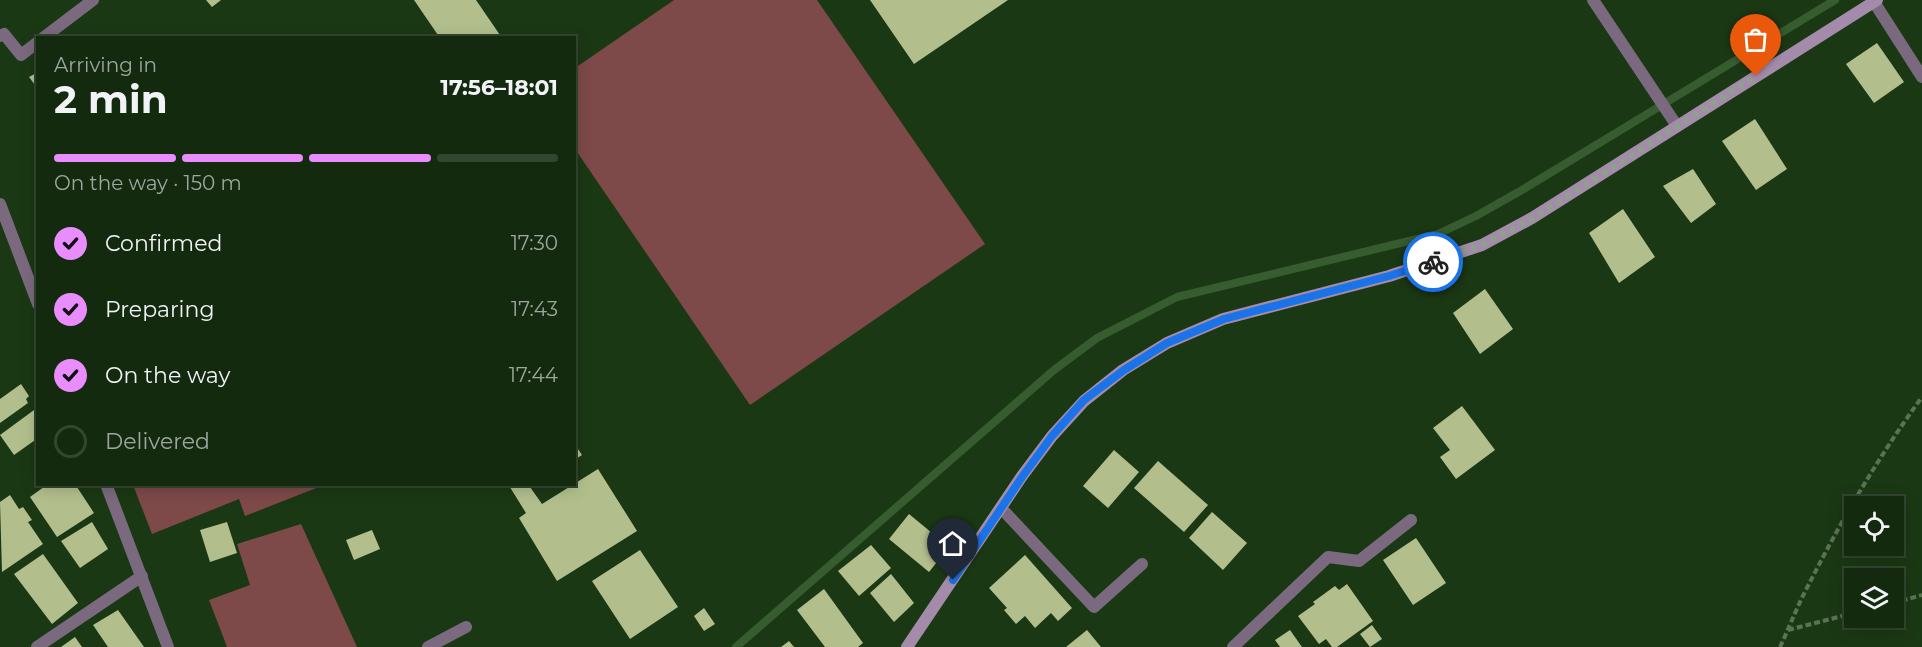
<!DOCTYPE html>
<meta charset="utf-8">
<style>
body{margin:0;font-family:Montserrat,sans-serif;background:#1d3218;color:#f1f3f6;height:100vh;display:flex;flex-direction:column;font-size:22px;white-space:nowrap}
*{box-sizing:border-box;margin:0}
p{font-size:20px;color:#9da79e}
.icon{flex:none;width:33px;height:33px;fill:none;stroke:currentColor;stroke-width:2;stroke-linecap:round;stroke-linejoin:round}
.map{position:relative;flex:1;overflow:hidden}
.side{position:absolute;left:36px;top:36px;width:540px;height:450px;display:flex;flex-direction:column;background:#142a0f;border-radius:0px;box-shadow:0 3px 15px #0003,0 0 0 2px #33462f}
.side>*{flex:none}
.buttons{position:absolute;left:1844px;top:496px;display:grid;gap:12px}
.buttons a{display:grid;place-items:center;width:60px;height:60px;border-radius:0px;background:#142a0f;box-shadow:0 3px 15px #0003,0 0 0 2px #33462f;font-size:30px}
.pin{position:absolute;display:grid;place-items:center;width:51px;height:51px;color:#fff;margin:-62px -26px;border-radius:50% 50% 50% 0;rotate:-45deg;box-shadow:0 0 6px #0007}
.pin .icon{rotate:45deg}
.courier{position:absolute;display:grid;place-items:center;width:60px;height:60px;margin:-30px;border:4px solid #1a73e8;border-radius:50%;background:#fff;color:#222;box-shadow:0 2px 8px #0007}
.overview em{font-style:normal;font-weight:700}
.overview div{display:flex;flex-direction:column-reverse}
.overview{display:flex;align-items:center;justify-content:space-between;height:102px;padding:0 18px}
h1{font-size:39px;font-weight:700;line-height:45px}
.bar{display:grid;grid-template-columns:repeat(4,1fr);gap:9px 6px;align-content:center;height:72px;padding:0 18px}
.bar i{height:8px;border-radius:4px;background:#33462f}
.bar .current{background:#e98dfe}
.bar p{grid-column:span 4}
ol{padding:0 18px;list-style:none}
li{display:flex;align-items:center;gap:18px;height:66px}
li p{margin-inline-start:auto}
li .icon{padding:6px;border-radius:50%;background:#e98dfe;color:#111;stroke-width:4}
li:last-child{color:#9da79e}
li i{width:33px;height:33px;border:3px solid #33462f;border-radius:50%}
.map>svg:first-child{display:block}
.green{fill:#7d4949}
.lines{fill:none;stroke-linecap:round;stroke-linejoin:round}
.stream{stroke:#375c30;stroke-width:8}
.building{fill:#b2bf8d}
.path{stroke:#5a7355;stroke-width:4;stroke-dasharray:6 3;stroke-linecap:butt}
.lane{stroke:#7b6a7f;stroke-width:12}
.street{stroke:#7b6a7f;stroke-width:12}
.secondary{stroke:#a58bab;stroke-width:12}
.done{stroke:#8da389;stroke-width:6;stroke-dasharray:0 10.8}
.route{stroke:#1a73e8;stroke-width:8}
</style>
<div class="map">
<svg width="1922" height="647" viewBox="0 0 1922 647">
<rect width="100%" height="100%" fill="#1b3814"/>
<g class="green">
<polygon points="674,0 817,0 985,244 750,405 575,149 575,68"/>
<polygon points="133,485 324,485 245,516 239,499 152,534"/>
<polygon points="301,524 357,647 227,647 209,600 250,585 237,544"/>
</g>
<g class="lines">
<polyline class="stream" points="736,647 1054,370 1097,338 1177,297 1438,234 1476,216 1522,190 1835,0"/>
</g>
<g class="building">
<polygon points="206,0 221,0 212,7"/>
<polygon points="414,0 476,0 502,38 440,38"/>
<polygon points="870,0 1008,0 914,64"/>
<polygon points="1877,43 1904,82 1874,103 1846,64"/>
<polygon points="38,72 38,89 29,77"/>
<polygon points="1755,119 1787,169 1756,190 1722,141"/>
<polygon points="1693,169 1716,204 1691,223 1663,186"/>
<polygon points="1623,209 1655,257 1619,283 1589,233"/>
<polygon points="1485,289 1513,329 1480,354 1453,313"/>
<polygon points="21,384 29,396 26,399 28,403 0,423 0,399"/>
<polygon points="1462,406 1495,450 1456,479 1440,457 1450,450 1433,428"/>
<polygon points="34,410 38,415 38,438 14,455 0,435"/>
<polygon points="574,443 582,455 574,460"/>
<polygon points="1114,450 1139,472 1108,508 1083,486"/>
<polygon points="1158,461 1208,505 1184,532 1134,488"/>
<polygon points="598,469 637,531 557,581 519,518 526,513 508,484 534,484 530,487 542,504"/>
<polygon points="48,484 75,484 94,513 57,537 30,497"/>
<polygon points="10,495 19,509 23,507 32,520 28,522 43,544 2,572 0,502"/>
<polygon points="1212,512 1247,543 1223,570 1189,538"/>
<polygon points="909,514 949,547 929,572 889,539"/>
<polygon points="92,522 108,549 80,568 61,541"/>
<polygon points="227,522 237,553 210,562 200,530"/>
<polygon points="372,530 380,549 354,560 346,540"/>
<polygon points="1416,538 1446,583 1413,605 1383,560"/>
<polygon points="871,545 891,568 859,596 838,571"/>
<polygon points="640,550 678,607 630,639 592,581"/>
<polygon points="43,554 78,603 52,624 14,574"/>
<polygon points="1025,555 1072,608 1058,621 1051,613 1035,628 1025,616 1016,624 1004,610 1007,608 989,588"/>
<polygon points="891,574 914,603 894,622 870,593"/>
<polygon points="1347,584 1373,621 1337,647 1332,647 1326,639 1319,644 1298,616 1315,604 1313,602 1335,586 1339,590"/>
<polygon points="824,589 863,643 858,647 825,647 797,610"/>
<polygon points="704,608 715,624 704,631 694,616"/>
<polygon points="118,610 144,647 108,647 93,625"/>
<polygon points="1372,625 1382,639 1370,647 1360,634"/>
<polygon points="1087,630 1101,647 1066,647"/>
<polygon points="1290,630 1302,647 1280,647 1275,640"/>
<polygon points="75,637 82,647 61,647"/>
<polygon points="789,641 794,647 781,647"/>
</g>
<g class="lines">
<g class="path">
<polyline points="1893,603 1922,595"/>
<polyline points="1788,630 1854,613"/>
<path d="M1780,647c10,-21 18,-43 29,-63 33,-65 70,-128 113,-187"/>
</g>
<polyline class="lane" points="428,647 466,627"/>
<g class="street">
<polyline points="1593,0 1677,126"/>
<polyline points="1874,2 1922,77"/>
<polyline points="0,36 4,34 21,55 38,42"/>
<polyline points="43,38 93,0"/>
<polyline points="0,204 38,304"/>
<polyline points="106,484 168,647"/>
<polyline points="1001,508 1094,607 1142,564"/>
<polyline points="37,647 142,576"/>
<polyline points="1233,647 1328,557 1359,561 1411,520"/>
</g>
<polyline class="secondary" points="907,647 1022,476 1052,436 1084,401 1123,370 1167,343 1223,319 1389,276 1482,245 1532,218 1877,0"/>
</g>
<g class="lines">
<polyline class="done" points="1433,262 1482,245 1532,219 1756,76"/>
<polyline class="route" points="953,580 1022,477 1052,436 1084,400 1124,370 1167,343 1224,319 1389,276 1433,262"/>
</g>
</svg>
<div class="buttons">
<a><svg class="icon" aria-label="locate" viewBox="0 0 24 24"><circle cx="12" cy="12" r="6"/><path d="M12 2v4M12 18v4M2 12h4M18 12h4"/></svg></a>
<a><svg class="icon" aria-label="layers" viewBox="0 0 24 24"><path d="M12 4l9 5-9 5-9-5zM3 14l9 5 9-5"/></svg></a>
</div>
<div class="pin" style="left:1756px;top:76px;background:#ea580c"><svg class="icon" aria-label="bag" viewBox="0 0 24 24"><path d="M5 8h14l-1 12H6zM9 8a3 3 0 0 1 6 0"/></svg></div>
<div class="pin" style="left:953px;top:580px;background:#1f2937"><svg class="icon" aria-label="home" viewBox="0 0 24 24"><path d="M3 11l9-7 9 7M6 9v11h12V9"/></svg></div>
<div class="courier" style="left:1433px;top:262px"><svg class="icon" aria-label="bike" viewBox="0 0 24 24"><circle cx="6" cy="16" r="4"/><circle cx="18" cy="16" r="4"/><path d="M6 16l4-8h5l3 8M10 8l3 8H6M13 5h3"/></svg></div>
<section class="side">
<div class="overview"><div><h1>2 min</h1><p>Arriving in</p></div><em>17:56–18:01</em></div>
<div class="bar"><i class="current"></i><i class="current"></i><i class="current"></i><i></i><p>On the way · 150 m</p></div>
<ol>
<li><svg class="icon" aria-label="check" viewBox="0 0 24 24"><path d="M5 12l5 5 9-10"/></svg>Confirmed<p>17:30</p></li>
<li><svg class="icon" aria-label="check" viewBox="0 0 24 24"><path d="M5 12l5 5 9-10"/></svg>Preparing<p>17:43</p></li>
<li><svg class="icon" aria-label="check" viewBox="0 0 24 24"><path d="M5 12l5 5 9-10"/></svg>On the way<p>17:44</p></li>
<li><i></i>Delivered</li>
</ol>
</section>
</div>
